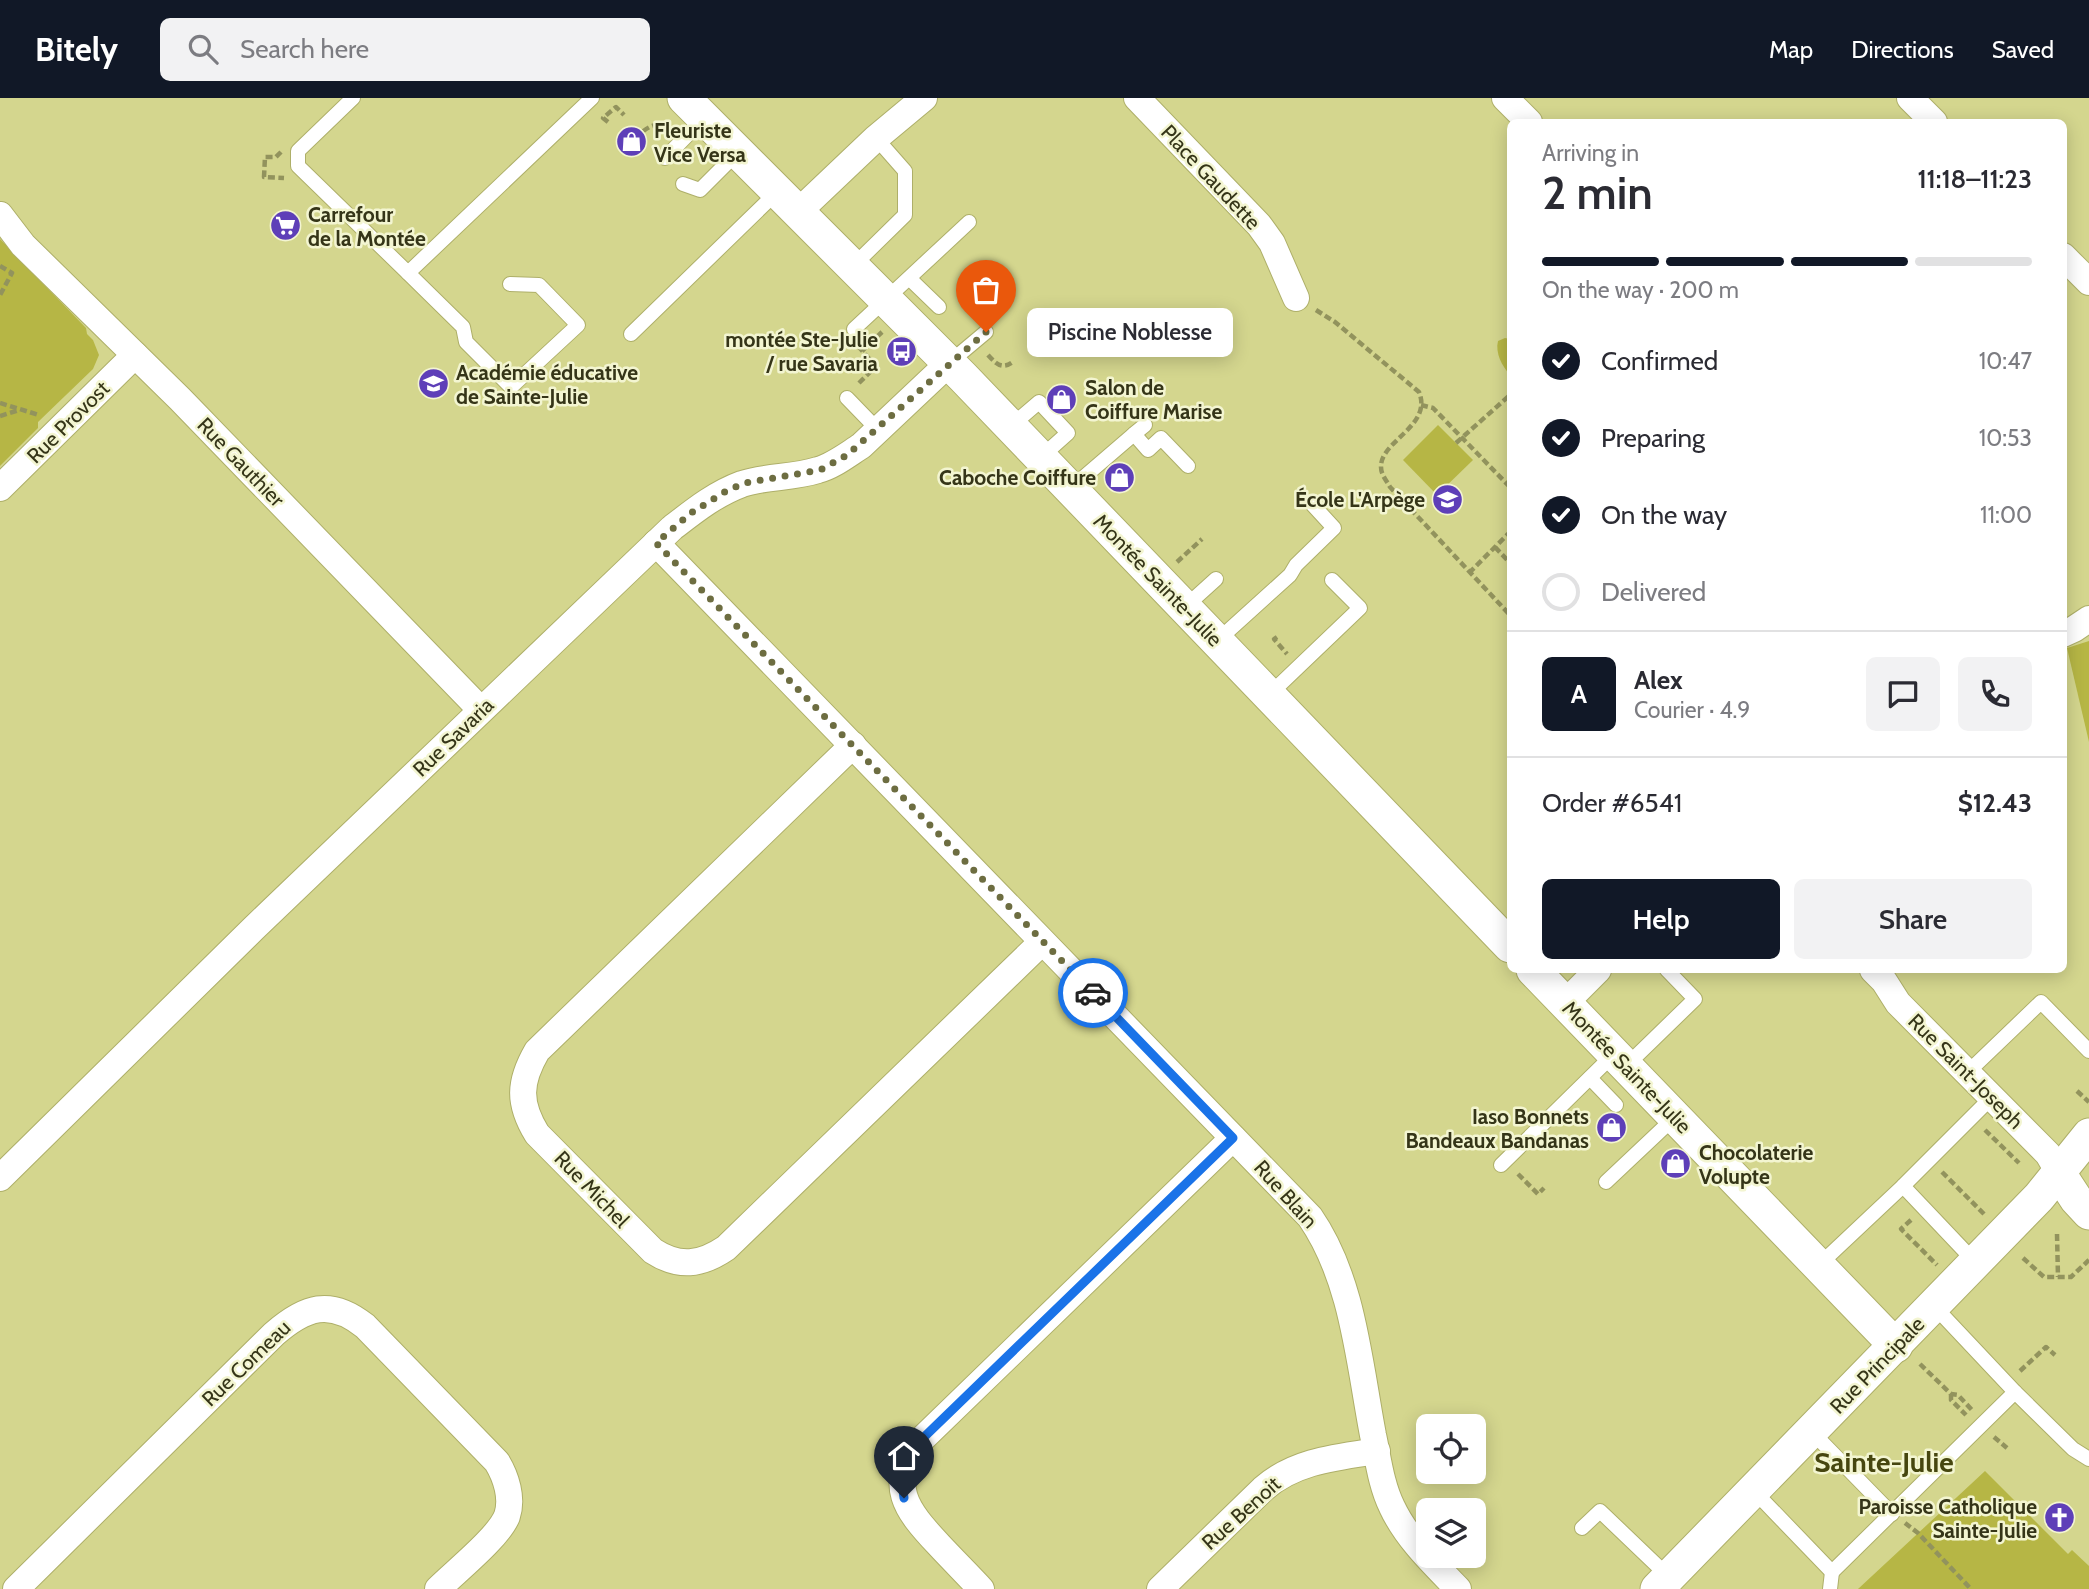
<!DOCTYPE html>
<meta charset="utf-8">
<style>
body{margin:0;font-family:Cabin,sans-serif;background:#f2f2f3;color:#2b2b33;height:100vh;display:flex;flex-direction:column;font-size:26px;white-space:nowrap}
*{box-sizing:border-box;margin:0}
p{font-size:23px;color:#7c7c81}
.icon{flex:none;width:38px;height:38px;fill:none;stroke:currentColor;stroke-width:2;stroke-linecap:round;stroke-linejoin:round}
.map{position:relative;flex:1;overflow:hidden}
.details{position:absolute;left:1507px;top:21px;width:560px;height:854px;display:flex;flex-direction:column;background:#fff;border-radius:10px;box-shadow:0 4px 18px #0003}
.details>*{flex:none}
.fabs{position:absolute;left:1416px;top:1316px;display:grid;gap:14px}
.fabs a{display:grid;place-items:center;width:70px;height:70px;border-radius:10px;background:#fff;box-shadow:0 4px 18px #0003;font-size:35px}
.pin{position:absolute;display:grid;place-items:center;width:60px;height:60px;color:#fff;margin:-72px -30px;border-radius:50% 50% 50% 0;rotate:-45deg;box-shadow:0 0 7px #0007}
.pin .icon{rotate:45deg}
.courier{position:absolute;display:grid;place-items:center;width:70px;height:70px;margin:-35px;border:5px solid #1a73e8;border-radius:50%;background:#fff;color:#222;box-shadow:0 2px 9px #0007}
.bubble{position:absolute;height:49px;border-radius:10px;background:#fff;box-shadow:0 4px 18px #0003;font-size:23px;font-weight:600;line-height:49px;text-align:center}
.overview em{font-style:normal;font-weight:600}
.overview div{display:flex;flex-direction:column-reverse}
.overview{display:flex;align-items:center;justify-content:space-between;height:119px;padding:0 35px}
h1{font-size:46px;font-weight:600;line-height:52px}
.bar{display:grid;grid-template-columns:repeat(4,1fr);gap:10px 7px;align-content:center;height:84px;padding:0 35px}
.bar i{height:9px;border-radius:5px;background:#e1e1e2}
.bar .active{background:#111827}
.bar p{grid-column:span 4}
.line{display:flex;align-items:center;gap:18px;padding:0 35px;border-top:2px solid #e1e1e2}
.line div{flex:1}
.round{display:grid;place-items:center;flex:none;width:74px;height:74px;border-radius:10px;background:#f2f2f3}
ol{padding:0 35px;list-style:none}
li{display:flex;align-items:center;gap:21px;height:77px}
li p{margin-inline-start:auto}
li .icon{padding:7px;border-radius:50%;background:#111827;color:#fff;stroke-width:4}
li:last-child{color:#7c7c81}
li i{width:38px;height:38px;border:4px solid #e1e1e2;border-radius:50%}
.button{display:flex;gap:14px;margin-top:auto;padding:14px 35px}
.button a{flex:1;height:80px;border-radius:10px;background:#111827;color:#fff;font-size:28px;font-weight:600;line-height:80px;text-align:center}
.button a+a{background:#f2f2f3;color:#2b2b33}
header{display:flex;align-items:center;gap:42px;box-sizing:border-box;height:98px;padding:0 35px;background:#111827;color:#fff}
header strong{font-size:33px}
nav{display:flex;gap:38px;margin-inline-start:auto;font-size:24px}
.search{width:490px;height:63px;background:#f2f2f3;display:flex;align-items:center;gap:18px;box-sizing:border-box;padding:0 24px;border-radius:10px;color:#7c7c81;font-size:26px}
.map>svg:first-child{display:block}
.green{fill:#b6b645}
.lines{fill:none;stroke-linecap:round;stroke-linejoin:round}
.service-casing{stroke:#aeaf69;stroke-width:16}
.minor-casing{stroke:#aeaf69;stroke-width:28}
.tertiary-casing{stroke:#aeaf69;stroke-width:35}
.path{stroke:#92935d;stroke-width:4.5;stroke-dasharray:7 3.5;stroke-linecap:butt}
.service{stroke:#fff;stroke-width:14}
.minor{stroke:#fff;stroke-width:26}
.tertiary{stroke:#fff;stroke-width:33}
.done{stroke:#6d6d41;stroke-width:7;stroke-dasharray:0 12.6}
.route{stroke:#1a73e8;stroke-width:9}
.labels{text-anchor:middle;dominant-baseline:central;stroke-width:5;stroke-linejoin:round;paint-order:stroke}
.poi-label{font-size:21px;font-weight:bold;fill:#353518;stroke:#f3f5d1;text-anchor:start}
.street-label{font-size:21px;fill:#353518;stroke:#f3f5d1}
.district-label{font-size:28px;font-weight:bold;fill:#46460f;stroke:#f3f5d1}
</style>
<header>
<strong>Bitely</strong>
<div class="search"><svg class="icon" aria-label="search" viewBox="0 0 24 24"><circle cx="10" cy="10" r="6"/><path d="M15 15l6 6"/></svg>Search here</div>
<nav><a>Map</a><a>Directions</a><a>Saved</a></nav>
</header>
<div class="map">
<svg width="2089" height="1491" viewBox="0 0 2089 1491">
<rect width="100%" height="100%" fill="#d4d68e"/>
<g class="green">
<polygon points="0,141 86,230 87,236 93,242 99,257 93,271 38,324 38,330 0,368"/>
<path d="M1505,240l5,1v36c-8,-9 -15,-22 -12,-34z"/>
<polygon points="1438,327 1473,362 1437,397 1403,362"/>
<polygon points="2089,543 2089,644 2067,550"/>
<polygon points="1985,1373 2068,1456 2072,1452 2089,1468 2089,1491 1858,1491"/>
</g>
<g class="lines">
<defs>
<g id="service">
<polyline points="353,0 298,53 298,68 408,175 592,0"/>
<polyline points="665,60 704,20"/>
<polyline points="683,86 700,92 738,54"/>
<polyline points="853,168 905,117 905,73 876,40"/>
<polyline points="408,175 463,229 466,244 511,289 578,227 539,187 510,186"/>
<polyline points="910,181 939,209"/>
<polyline points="854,231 969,124"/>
<polyline points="631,236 777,94"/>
<polyline points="949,265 986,234"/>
<polyline points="847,300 878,332"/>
<polyline points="1011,328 1039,304 1068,335 1040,360"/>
<polyline points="1134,336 1145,327"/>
<polyline points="1070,391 1134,336 1148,352 1161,340 1188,368"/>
<polyline points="1185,509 1216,481"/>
<polyline points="1217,543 1290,477 1296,467 1334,430 1312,406"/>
<polyline points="1269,597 1360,510 1332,482"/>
<polyline points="1626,968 1695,901 1667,872"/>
<polyline points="1967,975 2041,904 2089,953"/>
<polyline points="1590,980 1616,1007"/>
<polyline points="1501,1067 1614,956"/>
<polyline points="1606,1084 1675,1019"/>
<polyline points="1903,1088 1976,1165"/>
<polyline points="1819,1167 1903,1088 1992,999"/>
<polyline points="1934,1208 2015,1294 2073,1351 2089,1361"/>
<polyline points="1812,1334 1892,1416"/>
<polyline points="1754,1393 1832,1474 2015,1294"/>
<polyline points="1582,1430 1600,1413 1669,1479"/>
<polyline points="1830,1491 1832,1474"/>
</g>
<g id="minor">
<polyline points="1137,0 1259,127 1272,145 1296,200"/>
<polyline points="1505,0 1529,24"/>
<polyline points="1910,0 1934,24"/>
<polyline points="798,114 876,40 924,0"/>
<polyline points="0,117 23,147 180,301 481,612"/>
<polyline points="2063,158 2089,184"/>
<polyline points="0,390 135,257"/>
<path d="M656,445l654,674c43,62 49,145 63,218 5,23 8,50 19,72 15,32 42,57 66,82"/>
<polyline points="2063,536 2074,531 2089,521"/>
<path d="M853,647l-316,306c-18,31 -19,52 0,83l116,117c26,17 48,14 73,-3l316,-306"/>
<polyline points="1873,872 1884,883 1898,905 2048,1056 2059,1075"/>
<polyline points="1565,905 1598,872"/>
<path d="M0,1080l254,-250 418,-400c22,-17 43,-34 70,-44 24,-8 51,-6 76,-14 15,-4 29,-15 43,-24l88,-83"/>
<path d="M16,1491l258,-255c31,-27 56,-36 91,-8l132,136c9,15 16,36 10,54 -8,21 -52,56 -69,73"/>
<path d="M981,1491c-14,-15 -28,-29 -42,-44 -33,-35 -53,-60 -19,-104l313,-303"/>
<path d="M1160,1491l103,-100c31,-28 74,-32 114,-38"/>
</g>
<g id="tertiary">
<polyline points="684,0 963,279 1510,848"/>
<polyline points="1533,872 1896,1248"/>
<polyline points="2059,1075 2076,1101 2089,1115"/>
<polyline points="1657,1491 2039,1099 2089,1037"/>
</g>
</defs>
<use href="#service" class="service-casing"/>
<use href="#minor" class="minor-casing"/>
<use href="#tertiary" class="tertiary-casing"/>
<g class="path">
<polyline points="608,24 603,20 616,9 624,17"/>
<path d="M635,40c11,-9 21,-20 34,-7"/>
<polyline points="281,54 276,59 265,59 264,79 284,80"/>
<polyline points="0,168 12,175 0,197"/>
<path d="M1316,212l19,12 84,70c14,34 -39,49 -38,75 0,8 6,14 9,20l120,128"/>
<polyline points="858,248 873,265 874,270 858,286"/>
<polyline points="862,253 882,234"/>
<path d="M988,257c9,10 15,15 26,6"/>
<polyline points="0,305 39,317"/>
<polyline points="1421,307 1433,310 1510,389"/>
<polyline points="0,318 19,312"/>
<polyline points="1456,345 1510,297"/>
<polyline points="1495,449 1510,465"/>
<polyline points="1177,464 1202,441"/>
<polyline points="1469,475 1510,434"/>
<polyline points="1277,539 1274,541 1287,556"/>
<polyline points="2077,993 2089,1004"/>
<polyline points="1985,1032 2019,1065"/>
<polyline points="1942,1074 1984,1116"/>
<polyline points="1518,1076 1538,1096 1544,1090"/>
<polyline points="1911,1122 1901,1131 1937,1167"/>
<polyline points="2057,1136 2058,1179"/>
<polyline points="2023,1160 2044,1179 2071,1179 2089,1162"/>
<polyline points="1920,1266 1951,1296 1958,1297 1972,1312"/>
<polyline points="2020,1273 2046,1249 2055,1257"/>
<polyline points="1951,1296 1951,1302 1966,1317"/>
<polyline points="1994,1339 2007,1350"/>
<polyline points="1905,1425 1918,1435 1971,1491"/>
</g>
<use href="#service" class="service"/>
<use href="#minor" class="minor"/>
<use href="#tertiary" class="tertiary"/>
</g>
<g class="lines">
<polyline class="done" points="986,234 847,357 820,372 745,385 728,392 691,415 656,445 1093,895"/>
<path class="route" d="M904,1400c-4,-24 1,-38 16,-57l313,-303 -140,-145"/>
</g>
<defs>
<symbol id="shop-disc" viewBox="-11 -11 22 22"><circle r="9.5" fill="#5e3fb8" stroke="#f3f5d1"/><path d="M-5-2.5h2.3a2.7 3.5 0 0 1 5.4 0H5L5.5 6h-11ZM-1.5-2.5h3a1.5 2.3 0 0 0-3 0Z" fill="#fff"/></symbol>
<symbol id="supermarket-disc" viewBox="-11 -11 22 22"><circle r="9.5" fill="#5e3fb8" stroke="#f3f5d1"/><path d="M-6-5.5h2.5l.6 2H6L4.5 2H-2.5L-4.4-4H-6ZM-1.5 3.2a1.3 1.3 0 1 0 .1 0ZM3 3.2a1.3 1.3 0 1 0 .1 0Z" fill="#fff"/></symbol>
<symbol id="bus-disc" viewBox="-11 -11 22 22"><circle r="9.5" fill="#5e3fb8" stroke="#f3f5d1"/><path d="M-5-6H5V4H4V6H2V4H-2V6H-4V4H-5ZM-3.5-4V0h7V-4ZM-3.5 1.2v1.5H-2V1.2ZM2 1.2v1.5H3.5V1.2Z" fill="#fff"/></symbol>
<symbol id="school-disc" viewBox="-11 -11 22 22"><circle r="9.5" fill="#5e3fb8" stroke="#f3f5d1"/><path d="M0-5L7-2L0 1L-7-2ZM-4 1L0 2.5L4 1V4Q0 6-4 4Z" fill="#fff"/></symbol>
<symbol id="church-disc" viewBox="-11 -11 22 22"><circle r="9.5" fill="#5e3fb8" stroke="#f3f5d1"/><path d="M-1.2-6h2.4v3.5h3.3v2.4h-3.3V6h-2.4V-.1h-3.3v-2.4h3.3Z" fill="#fff"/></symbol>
</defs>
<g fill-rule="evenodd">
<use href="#shop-disc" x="614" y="26" width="35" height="35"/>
<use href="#supermarket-disc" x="268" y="110" width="35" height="35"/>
<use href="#bus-disc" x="884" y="236" width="35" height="35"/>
<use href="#school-disc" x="416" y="268" width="35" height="35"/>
<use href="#shop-disc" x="1044" y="284" width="35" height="35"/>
<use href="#shop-disc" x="1102" y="362" width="35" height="35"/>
<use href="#school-disc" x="1430" y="384" width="35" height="35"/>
<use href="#shop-disc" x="1594" y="1012" width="35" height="35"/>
<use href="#shop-disc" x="1658" y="1048" width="35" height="35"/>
<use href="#church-disc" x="2042" y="1402" width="35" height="35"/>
</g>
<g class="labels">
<g class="poi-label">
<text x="654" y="32">Fleuriste<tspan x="654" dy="24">Vice Versa</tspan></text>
<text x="308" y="116">Carrefour<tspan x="308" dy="24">de la Montée</tspan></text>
<text x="878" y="241" text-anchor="end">montée Ste-Julie<tspan x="878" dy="24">/ rue Savaria</tspan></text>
<text x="456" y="274">Académie éducative<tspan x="456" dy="24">de Sainte-Julie</tspan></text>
<text x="1085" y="289">Salon de<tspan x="1085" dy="24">Coiffure Marise</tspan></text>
<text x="1096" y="379" text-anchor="end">Caboche Coiffure</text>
<text x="1425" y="401" text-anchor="end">École L'Arpège</text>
<text x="1589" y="1018" text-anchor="end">Iaso Bonnets<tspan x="1589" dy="24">Bandeaux Bandanas</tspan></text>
<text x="1699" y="1054">Chocolaterie<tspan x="1699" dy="24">Volupte</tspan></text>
<text x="2037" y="1408" text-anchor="end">Paroisse Catholique<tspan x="2037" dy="24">Sainte-Julie</tspan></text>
</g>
<g class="street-label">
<text transform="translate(1211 79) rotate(47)">Place Gaudette</text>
<text transform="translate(68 324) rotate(-45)">Rue Provost</text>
<text transform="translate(241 364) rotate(46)">Rue Gauthier</text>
<text transform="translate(1158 482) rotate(46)">Montée Sainte-Julie</text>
<text transform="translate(453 639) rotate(-44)">Rue Savaria</text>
<text transform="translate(1627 969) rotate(46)">Montée Sainte-Julie</text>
<text transform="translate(1966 973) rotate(45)">Rue Saint-Joseph</text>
<text transform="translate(592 1091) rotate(46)">Rue Michel</text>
<text transform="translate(1286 1096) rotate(48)">Rue Blain</text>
<text transform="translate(246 1265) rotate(-44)">Rue Comeau</text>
<text transform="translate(1877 1267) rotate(-46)">Rue Principale</text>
<text transform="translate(1241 1415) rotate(-42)">Rue Benoit</text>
</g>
<g class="district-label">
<text x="1884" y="1364">Sainte-Julie</text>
</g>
</g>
</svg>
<div class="fabs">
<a><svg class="icon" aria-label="locate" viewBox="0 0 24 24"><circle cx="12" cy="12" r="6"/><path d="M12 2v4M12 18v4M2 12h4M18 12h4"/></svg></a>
<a><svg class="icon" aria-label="layers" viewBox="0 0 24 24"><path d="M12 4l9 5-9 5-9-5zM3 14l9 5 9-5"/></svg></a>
</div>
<div class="pin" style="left:986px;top:234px;background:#ea580c"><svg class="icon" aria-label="bag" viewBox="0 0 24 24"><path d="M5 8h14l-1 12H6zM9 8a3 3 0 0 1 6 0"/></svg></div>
<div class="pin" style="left:904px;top:1400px;background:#1f2937"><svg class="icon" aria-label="home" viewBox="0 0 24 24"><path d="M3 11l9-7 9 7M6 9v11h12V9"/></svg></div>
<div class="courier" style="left:1093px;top:895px"><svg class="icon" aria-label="car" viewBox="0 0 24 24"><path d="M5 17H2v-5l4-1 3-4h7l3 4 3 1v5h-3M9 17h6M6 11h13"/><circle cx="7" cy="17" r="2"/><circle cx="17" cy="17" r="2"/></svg></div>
<div class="bubble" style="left:1027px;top:210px;width:206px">Piscine Noblesse</div>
<section class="details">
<div class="overview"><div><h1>2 min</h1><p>Arriving in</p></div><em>11:18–11:23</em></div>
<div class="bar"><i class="active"></i><i class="active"></i><i class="active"></i><i></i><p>On the way · 200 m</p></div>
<ol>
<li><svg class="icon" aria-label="check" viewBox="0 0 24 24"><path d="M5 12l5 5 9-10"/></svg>Confirmed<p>10:47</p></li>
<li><svg class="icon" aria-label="check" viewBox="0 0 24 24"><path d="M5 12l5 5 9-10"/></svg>Preparing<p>10:53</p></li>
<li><svg class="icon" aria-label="check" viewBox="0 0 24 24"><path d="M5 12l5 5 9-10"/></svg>On the way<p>11:00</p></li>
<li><i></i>Delivered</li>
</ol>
<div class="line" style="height:126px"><b class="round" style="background:#111827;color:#fff">A</b><div><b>Alex</b><p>Courier · 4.9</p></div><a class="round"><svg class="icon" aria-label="chat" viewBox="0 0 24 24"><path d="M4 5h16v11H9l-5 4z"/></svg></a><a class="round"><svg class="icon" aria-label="phone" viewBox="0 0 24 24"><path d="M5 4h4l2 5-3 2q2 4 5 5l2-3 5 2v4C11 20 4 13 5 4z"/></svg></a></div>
<div class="line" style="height:91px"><div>Order #6541</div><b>$12.43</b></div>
<div class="button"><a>Help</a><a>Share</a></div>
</section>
</div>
